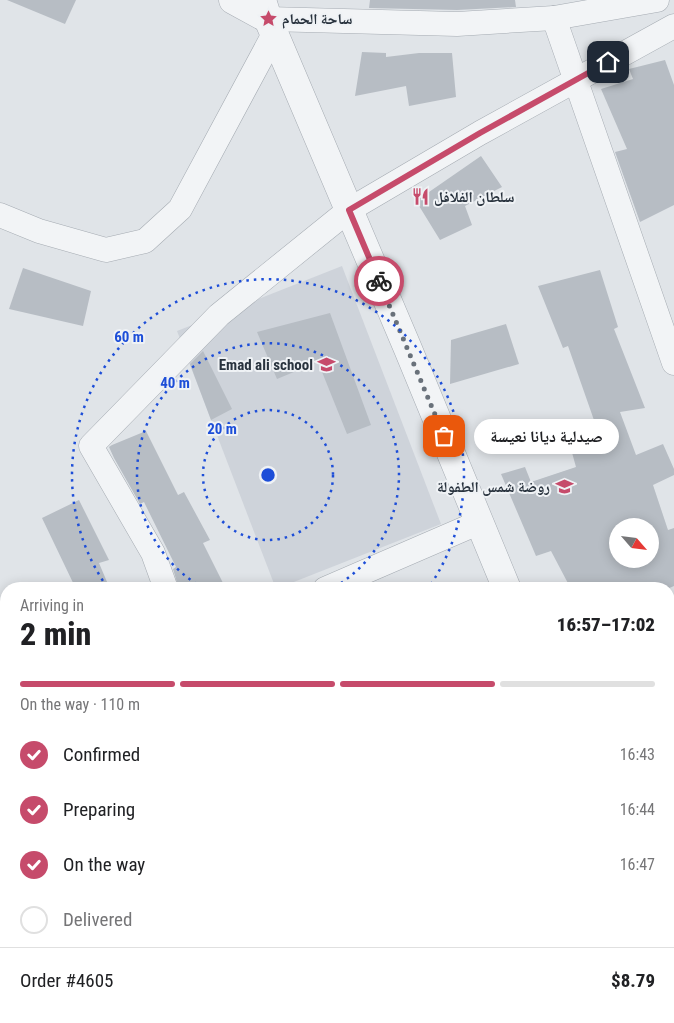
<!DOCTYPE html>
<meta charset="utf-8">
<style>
body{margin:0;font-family:"Roboto Condensed","Noto Naskh Arabic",sans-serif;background:#f6f6f6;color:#202124;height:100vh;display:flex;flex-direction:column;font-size:19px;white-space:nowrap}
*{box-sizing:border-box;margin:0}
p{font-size:16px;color:#757577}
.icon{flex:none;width:28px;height:28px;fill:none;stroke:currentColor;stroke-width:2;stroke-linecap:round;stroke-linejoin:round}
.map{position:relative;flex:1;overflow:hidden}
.panel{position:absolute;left:0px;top:582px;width:675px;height:441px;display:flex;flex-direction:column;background:#fff;border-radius:20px 20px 0 0;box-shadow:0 2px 12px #0003}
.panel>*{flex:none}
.needle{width:32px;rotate:118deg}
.tools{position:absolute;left:609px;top:518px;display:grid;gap:10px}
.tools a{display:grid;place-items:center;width:50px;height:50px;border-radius:50%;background:#fff;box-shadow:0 2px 12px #0003;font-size:25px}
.pin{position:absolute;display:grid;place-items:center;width:42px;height:42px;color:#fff;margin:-21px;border-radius:10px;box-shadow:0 2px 8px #0006}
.courier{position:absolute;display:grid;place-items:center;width:50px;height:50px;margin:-25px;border:4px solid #c64b6b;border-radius:50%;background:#fff;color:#222;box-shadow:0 1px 6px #0007}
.bubble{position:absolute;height:35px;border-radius:18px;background:#fff;box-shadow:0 2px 12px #0003;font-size:16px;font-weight:800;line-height:35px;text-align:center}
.head em{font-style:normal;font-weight:800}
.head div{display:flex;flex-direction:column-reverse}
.head{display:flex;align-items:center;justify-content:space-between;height:85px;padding:0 20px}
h1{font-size:32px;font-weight:800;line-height:38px}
.bar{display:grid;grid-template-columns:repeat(4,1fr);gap:8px 5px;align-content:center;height:60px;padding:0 20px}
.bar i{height:6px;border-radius:4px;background:#e0e0e0}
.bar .current{background:#c64b6b}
.bar p{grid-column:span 4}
.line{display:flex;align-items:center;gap:12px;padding:0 20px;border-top:1px solid #e0e0e0}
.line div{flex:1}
ol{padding:0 20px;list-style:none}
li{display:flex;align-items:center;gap:15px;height:55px}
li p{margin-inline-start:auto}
li .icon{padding:5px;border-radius:50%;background:#c64b6b;color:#fff;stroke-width:4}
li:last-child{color:#757577}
li i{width:28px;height:28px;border:2px solid #e0e0e0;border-radius:50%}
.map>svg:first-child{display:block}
.built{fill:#ced3da}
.building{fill:#b7bdc4;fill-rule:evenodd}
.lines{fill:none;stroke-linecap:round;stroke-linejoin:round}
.minor-casing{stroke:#a5abb2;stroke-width:25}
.tertiary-casing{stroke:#a5abb2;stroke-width:29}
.minor{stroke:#f2f4f6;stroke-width:24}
.tertiary{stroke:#f2f4f6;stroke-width:28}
.done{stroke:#69717a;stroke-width:5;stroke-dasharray:0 9}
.route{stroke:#c64b6b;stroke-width:6}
.ring{fill:none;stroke:#1d4ed8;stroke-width:2.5;stroke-dasharray:2.5 5}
.labels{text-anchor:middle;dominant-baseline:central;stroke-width:4;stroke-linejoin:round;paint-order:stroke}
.poi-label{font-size:15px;font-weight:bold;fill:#29333e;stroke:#eff2f5;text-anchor:start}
.centre{fill:#1d4ed8;stroke:#eff2f5;stroke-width:2.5}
.ring-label{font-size:15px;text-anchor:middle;font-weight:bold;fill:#1d4ed8;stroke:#eff2f5;stroke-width:4;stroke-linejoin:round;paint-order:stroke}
</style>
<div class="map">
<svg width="674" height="1023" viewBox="0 0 674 1023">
<rect width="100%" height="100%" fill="#e0e4e8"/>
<polygon class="built" points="342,266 441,524 276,589 177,331"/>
<g class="building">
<polygon points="7,0 76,0 65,24"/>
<polygon points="370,0 515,0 516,7 457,10 369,8"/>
<polygon points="362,52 386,53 386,57 419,53 452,53 456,97 409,106 406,86 355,96"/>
<polygon points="665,60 674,85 674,205 640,222 615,152 627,149 601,89 633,79 629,69"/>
<polygon points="481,156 502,187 465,206 472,225 440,240 416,201"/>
<polygon points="23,268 91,291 83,326 9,309"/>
<path d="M600,270l18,57 -4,2 31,79 -25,4 16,43 27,-11 11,25v6l-21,10 15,45 6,-2v58l-7,3h-96l-20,-38 -15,5 -35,-82 24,-7 6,15 45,-15 -10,-36 29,-8 -27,-77 -5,2 -25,-62zM618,526h32v33h-32z"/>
<polygon points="330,313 371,425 347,434 318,362 277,379 257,332"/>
<polygon points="506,324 519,364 450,384 451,340"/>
<polygon points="203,351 232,409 211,420 190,364"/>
<polygon points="146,431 178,495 184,492 210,540 203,543 226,589 179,589 173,569 176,567 144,502 140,504 114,458 109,447 112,445"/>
<polygon points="79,500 109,560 99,563 110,589 76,589 42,518"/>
</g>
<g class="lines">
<defs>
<g id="minor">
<polyline points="554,18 674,363"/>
<polyline points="268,19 457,24 554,18 657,0"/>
<polyline points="0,215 39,231 106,250 145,241 180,209 274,34"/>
<polyline points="166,589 153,553 91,446 219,315 349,210 480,133 674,26"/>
<polyline points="325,589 480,522"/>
<polyline points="669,630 674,629"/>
<polyline points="669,818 674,816"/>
<polyline points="669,970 674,968"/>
<polyline points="0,1010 6,997"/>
<polyline points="505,1018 507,1023"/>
<polyline points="179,1023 181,1018"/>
<polyline points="345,1023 346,1018"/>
</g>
<g id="tertiary">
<polyline points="233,0 268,19"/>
<polyline points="262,0 268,19 408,349 507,589"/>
<polyline points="669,983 674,997"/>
</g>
</defs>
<use href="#minor" class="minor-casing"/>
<use href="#tertiary" class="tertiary-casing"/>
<use href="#minor" class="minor"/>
<use href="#tertiary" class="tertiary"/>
</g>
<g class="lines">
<polyline class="done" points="379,281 444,436"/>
<polyline class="route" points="379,281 349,210 480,133 608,62"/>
</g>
<g class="ring">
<circle cx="268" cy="475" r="65"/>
<path d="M203 588A131 131 0 1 1 333 588"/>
<path d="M107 587A196 196 0 1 1 429 587"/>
</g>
<defs>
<symbol id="sight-bare" viewBox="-9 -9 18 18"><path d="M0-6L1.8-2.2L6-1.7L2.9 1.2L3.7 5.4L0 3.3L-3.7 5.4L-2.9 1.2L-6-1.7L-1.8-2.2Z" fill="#c64b6b" stroke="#eff2f5" stroke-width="2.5" paint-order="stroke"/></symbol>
<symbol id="restaurant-bare" viewBox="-9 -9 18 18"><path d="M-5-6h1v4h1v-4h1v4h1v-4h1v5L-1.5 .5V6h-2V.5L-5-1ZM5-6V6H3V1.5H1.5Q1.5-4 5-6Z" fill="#c64b6b" stroke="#eff2f5" stroke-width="2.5" paint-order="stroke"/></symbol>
<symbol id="school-bare" viewBox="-9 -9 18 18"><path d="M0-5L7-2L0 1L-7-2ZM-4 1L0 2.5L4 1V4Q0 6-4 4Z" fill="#c64b6b" stroke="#eff2f5" stroke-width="2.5" paint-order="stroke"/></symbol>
</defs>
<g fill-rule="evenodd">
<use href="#sight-bare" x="256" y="6" width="25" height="25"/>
<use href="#restaurant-bare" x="408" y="184" width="25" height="25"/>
<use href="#school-bare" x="314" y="352" width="25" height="25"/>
<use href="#school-bare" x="552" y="474" width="25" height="25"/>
</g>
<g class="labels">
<g class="poi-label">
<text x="282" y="19">ساحة الحمام</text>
<text x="434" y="197">سلطان الفلافل</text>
<text x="313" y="365" text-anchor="end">Emad ali school</text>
<text x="550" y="487" text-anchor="end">روضة شمس الطفولة</text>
</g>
</g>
<circle cx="268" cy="475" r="8" class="centre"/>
<g class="ring-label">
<text x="129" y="342">60 m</text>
<text x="175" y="388">40 m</text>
<text x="222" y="434">20 m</text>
</g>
</svg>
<div class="tools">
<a><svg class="needle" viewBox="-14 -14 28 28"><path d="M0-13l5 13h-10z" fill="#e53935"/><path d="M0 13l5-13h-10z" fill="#757577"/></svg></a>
</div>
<div class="pin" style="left:444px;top:436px;background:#ea580c"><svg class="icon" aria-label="bag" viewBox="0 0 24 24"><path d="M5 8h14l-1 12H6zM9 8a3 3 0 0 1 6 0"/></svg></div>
<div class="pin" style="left:608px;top:62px;background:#1f2937"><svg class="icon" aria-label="home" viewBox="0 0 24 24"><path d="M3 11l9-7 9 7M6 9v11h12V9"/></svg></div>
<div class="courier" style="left:379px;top:281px"><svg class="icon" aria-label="bike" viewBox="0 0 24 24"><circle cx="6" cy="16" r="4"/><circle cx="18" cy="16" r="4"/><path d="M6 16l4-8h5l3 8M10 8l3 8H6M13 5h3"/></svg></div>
<div class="bubble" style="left:474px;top:419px;width:145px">صيدلية ديانا نعيسة</div>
<section class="panel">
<div class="head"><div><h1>2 min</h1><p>Arriving in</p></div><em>16:57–17:02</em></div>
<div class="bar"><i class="current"></i><i class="current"></i><i class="current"></i><i></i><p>On the way · 110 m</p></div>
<ol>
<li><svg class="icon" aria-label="check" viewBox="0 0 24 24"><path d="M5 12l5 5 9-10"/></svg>Confirmed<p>16:43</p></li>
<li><svg class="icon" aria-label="check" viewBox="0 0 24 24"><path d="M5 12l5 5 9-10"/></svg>Preparing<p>16:44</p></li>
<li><svg class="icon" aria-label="check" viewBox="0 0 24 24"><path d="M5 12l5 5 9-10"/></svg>On the way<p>16:47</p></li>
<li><i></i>Delivered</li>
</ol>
<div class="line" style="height:65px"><div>Order #4605</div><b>$8.79</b></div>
</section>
</div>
